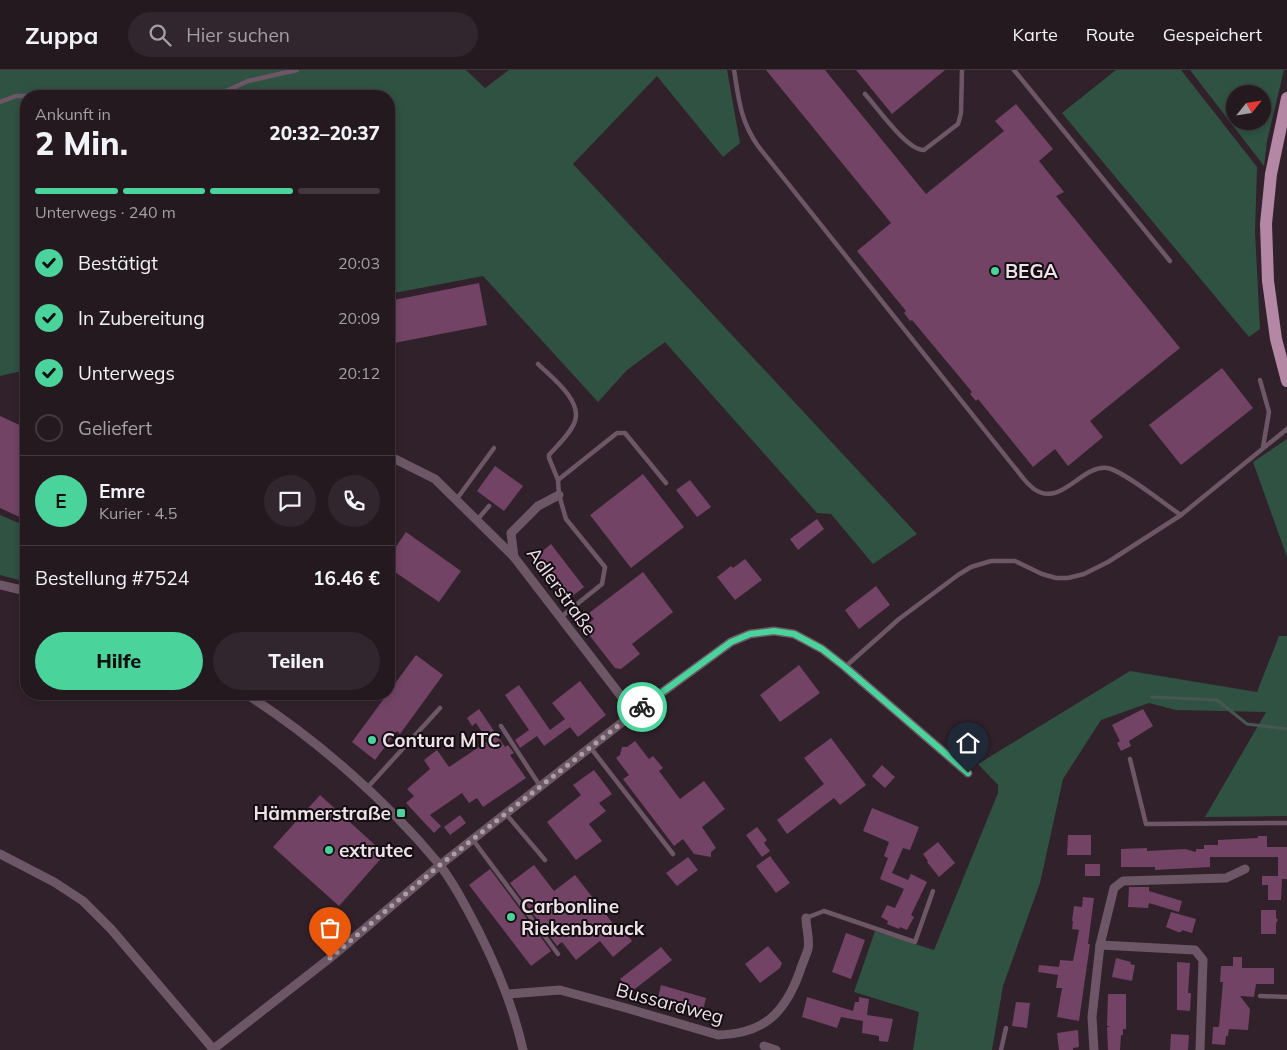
<!DOCTYPE html>
<html lang="de">
<meta charset="utf-8">
<style>
body{margin:0;font-family:Mulish,sans-serif;background:#31262d;color:#f1f3f6;height:100vh;display:flex;flex-direction:column;font-size:19px;white-space:nowrap}
*{box-sizing:border-box;margin:0}
p{font-size:16px;color:#a3a0a5}
.icon{flex:none;width:28px;height:28px;fill:none;stroke:currentColor;stroke-width:2;stroke-linecap:round;stroke-linejoin:round}
.map{position:relative;flex:1;overflow:hidden}
.sheet{position:absolute;left:20px;top:20px;width:375px;height:610px;display:flex;flex-direction:column;background:#251920;border-radius:20px;box-shadow:0 2px 8px #0003,0 0 0 1px #42383e}
.sheet>*{flex:none}
.needle{width:32px;rotate:60deg}
.tools{position:absolute;left:1226px;top:15px;display:grid;gap:10px}
.tools a{display:grid;place-items:center;width:45px;height:45px;border-radius:50%;background:#251920;box-shadow:0 2px 8px #0003,0 0 0 1px #42383e;font-size:25px}
.pin{position:absolute;display:grid;place-items:center;width:42px;height:42px;color:#fff;margin:-51px -21px;border-radius:50% 50% 50% 0;rotate:-45deg;box-shadow:0 0 5px #0007}
.pin .icon{rotate:45deg}
.courier{position:absolute;display:grid;place-items:center;width:50px;height:50px;margin:-25px;border:4px solid #4ad49c;border-radius:50%;background:#fff;color:#222;box-shadow:0 1px 6px #0007}
.overview em{font-style:normal;font-weight:800}
.overview div{display:flex;flex-direction:column-reverse}
.overview{display:flex;align-items:center;justify-content:space-between;height:85px;padding:0 15px}
h1{font-size:32px;font-weight:800;line-height:38px}
.bar{display:grid;grid-template-columns:repeat(4,1fr);gap:8px 5px;align-content:center;height:60px;padding:0 15px}
.bar i{height:6px;border-radius:4px;background:#42383e}
.bar .current{background:#4ad49c}
.bar p{grid-column:span 4}
.line{display:flex;align-items:center;gap:12px;padding:0 15px;border-top:1px solid #42383e}
.line div{flex:1}
.round{display:grid;place-items:center;flex:none;width:52px;height:52px;border-radius:26px;background:#31262d}
ol{padding:0 15px;list-style:none}
li{display:flex;align-items:center;gap:15px;height:55px}
li p{margin-inline-start:auto}
li .icon{padding:5px;border-radius:50%;background:#4ad49c;color:#111;stroke-width:4}
li:last-child{color:#a3a0a5}
li i{width:28px;height:28px;border:2px solid #42383e;border-radius:50%}
.cta{display:flex;gap:10px;margin-top:auto;padding:10px 15px}
.cta a{flex:1;height:58px;border-radius:30px;background:#4ad49c;color:#111;font-size:20px;font-weight:800;line-height:58px;text-align:center}
.cta a+a{background:#31262d;color:#f1f3f6}
header{display:flex;align-items:center;gap:30px;box-sizing:border-box;height:70px;padding:0 25px;background:#251920;border-bottom:1px solid #42383e}
header strong{font-size:24px}
nav{display:flex;gap:28px;margin-inline-start:auto;font-size:18px}
.search{width:350px;height:45px;background:#31262d;display:flex;align-items:center;gap:12px;box-sizing:border-box;padding:0 18px;border-radius:28px;color:#a3a0a5;font-size:19px}
.map>svg:first-child{display:block}
.green{fill:#2f5242;fill-rule:evenodd}
.lines{fill:none;stroke-linecap:round;stroke-linejoin:round}
.stream{stroke:#475650;stroke-width:3}
.building{fill:#724364}
.service{stroke:#6d5766;stroke-width:4.5}
.minor{stroke:#6d5766;stroke-width:9}
.primary{stroke:#b487a5;stroke-width:12}
.done{stroke:#ac9ea6;stroke-width:5;stroke-dasharray:0 9}
.route{stroke:#4ad49c;stroke-width:6}
.poi-dot{fill:#4ad49c;stroke:#140d12;stroke-width:2}
.labels{text-anchor:middle;dominant-baseline:central;stroke-width:4;stroke-linejoin:round;paint-order:stroke}
.poi-label{font-size:19px;font-weight:bold;fill:#eee2e9;stroke:#140d12;text-anchor:start}
.street-label{font-size:19px;fill:#eee2e9;stroke:#140d12}
</style>
<header>
<strong>Zuppa</strong>
<div class="search"><svg class="icon" aria-label="search" viewBox="0 0 24 24"><circle cx="10" cy="10" r="6"/><path d="M15 15l6 6"/></svg>Hier suchen</div>
<nav><a>Karte</a><a>Route</a><a>Gespeichert</a></nav>
</header>
<div class="map">
<svg width="1287" height="980" viewBox="0 0 1287 980">
<rect width="100%" height="100%" fill="#31212b"/>
<g class="green">
<polygon points="0,0 466,0 485,18 509,0 727,0 740,73 723,87 657,6 573,94 917,464 873,494 831,444 817,443 665,272 627,300 598,332 483,206 389,224 389,26 26,26 26,300 0,306"/>
<polygon points="1116,0 1181,0 1257,97 1255,162 1260,259 1249,267 1062,43"/>
<path d="M1190,0h94l-17,71 -3,25zM1235,24h27v27h-27z"/>
<polygon points="1287,369 1287,487 1253,392"/>
<polygon points="0,445 26,456 26,512 0,505"/>
<polygon points="1279,566 1287,566 1287,746 1205,747 1266,642 1176,640 1149,633 1101,650 1063,709 1040,813 1003,916 992,980 913,980 919,942 854,922 875,861 934,880 998,723 998,715 978,694 1130,601 1257,622"/>
</g>
<g class="lines">
<polyline class="stream" points="1152,627 1217,630 1247,654 1287,659"/>
</g>
<g class="building">
<polygon points="766,0 825,0 926,124 1004,61 995,51 1016,34 1053,79 1039,91 1064,122 1056,126 1180,278 1090,351 1103,367 1068,396 1055,379 1033,397 978,329 976,331 970,324 972,322 912,250 910,251 904,243 906,241 857,181 891,153"/>
<polygon points="856,0 945,0 892,44"/>
<polygon points="479,213 487,255 389,274 389,231"/>
<polygon points="1222,298 1253,338 1181,395 1149,355"/>
<polygon points="0,346 26,358 26,450 0,438"/>
<polygon points="495,396 523,416 504,441 477,421"/>
<polygon points="643,404 684,457 631,498 590,445"/>
<polygon points="690,410 711,437 697,447 676,420"/>
<polygon points="817,449 824,459 798,480 790,469"/>
<polygon points="406,462 461,501 439,532 389,498 389,487"/>
<polygon points="551,474 584,517 566,531 556,518 562,514 548,496 543,501 533,489"/>
<polygon points="745,489 762,510 735,530 717,507 731,496 733,498"/>
<polygon points="643,502 673,542 632,574 640,584 621,599 615,598 583,557 594,549 589,543"/>
<polygon points="876,516 890,535 859,559 845,540"/>
<polygon points="416,585 443,605 400,664 397,661 375,690 352,672"/>
<polygon points="799,595 820,623 780,652 760,625"/>
<polygon points="580,611 606,645 578,667 570,657 544,676 537,666 520,678 515,670 529,660 505,625 519,615 550,660 565,649 552,633"/>
<polygon points="479,639 505,677 508,675 514,683 510,685 526,708 483,737 477,728 469,733 462,723 430,745 441,756 434,763 406,733 414,726 407,719 430,699 424,690 437,680 449,697 488,671 476,653 472,656 467,648"/>
<polygon points="1143,639 1153,656 1129,671 1131,676 1121,681 1117,673 1120,671 1112,655"/>
<polygon points="831,668 866,715 840,735 834,728 787,764 777,750 824,714 804,688"/>
<polygon points="635,671 649,689 653,686 663,698 659,701 680,729 704,711 725,739 702,757 716,778 711,782 711,787 694,784 683,769 674,776 623,709 629,705 616,688 620,685 622,677 627,677"/>
<polygon points="882,695 895,707 885,718 872,706"/>
<polygon points="594,700 612,724 599,733 606,741 589,754 602,771 576,790 547,752 581,725 573,715"/>
<polygon points="320,725 385,784 339,836 273,777"/>
<polygon points="872,738 919,757 910,780 903,778 892,803 908,810 911,804 927,812 911,845 914,847 907,860 900,857 899,859 887,854 888,851 881,847 887,835 895,838 904,819 880,809 888,788 884,786 889,772 863,761"/>
<polygon points="460,745 466,753 450,765 444,757"/>
<polygon points="757,757 767,770 764,773 770,781 762,787 746,765"/>
<polygon points="1068,765 1091,765 1091,785 1067,785"/>
<polygon points="1258,766 1267,766 1267,777 1287,777 1287,809 1282,809 1281,830 1268,830 1268,815 1262,815 1262,806 1278,806 1278,787 1210,787 1210,797 1155,800 1155,797 1121,797 1121,779 1147,778 1147,781 1185,779 1196,782 1196,779 1204,779 1204,775 1218,775 1218,770 1258,768"/>
<polygon points="938,772 955,793 939,807 927,792 928,791 923,784"/>
<polygon points="770,786 790,813 776,823 756,796"/>
<polygon points="688,787 698,800 677,816 666,803"/>
<rect x="1085" y="794" width="15" height="12"/>
<polygon points="534,795 554,821 575,805 622,865 625,862 632,871 613,887 600,871 576,890 562,872 557,876 510,813"/>
<polygon points="490,799 551,881 531,896 469,815"/>
<polygon points="1129,817 1149,817 1149,821 1182,831 1179,842 1149,833 1148,838 1128,837"/>
<polygon points="1083,827 1094,828 1088,874 1090,874 1079,951 1057,947 1062,918 1056,918 1058,905 1038,902 1039,895 1059,897 1060,890 1073,891 1079,860 1072,859 1073,851 1072,851 1074,836 1082,837"/>
<polygon points="1261,840 1276,840 1276,848 1278,850 1276,853 1276,864 1261,864"/>
<polygon points="1171,842 1196,849 1192,863 1182,860 1181,862 1178,862 1166,857"/>
<polygon points="846,863 865,870 851,909 832,902"/>
<polygon points="768,876 782,893 780,898 760,913 745,894"/>
<polygon points="661,877 672,890 631,922 620,909"/>
<polygon points="1233,887 1242,887 1242,898 1274,898 1274,914 1256,914 1254,927 1240,926 1250,939 1248,960 1229,959 1228,966 1226,966 1225,975 1212,974 1213,957 1219,957 1223,912 1220,912 1221,896 1233,896"/>
<polygon points="1116,888 1131,892 1130,894 1135,895 1132,911 1112,907"/>
<polygon points="1177,892 1190,893 1188,923 1191,923 1190,941 1177,940"/>
<polygon points="661,915 706,928 702,944 657,932"/>
<polygon points="1108,924 1126,924 1126,959 1123,959 1123,965 1121,965 1120,980 1108,980 1107,957 1111,956 1107,956"/>
<polygon points="807,927 853,941 855,932 859,932 859,927 869,929 867,945 893,949 888,972 879,971 879,966 862,963 863,951 841,947 837,958 802,947"/>
<polygon points="1016,932 1030,933 1027,958 1012,956"/>
<polygon points="1078,960 1079,977 1073,978 1073,980 1059,980 1057,963"/>
<polygon points="1171,964 1189,965 1188,980 1170,980"/>
</g>
<g class="lines">
<g class="service">
<path d="M734,0c5,30 6,50 24,76l265,332c3,4 7,8 11,11 27,19 47,-24 73,-21 14,1 60,38 74,47"/>
<polyline points="1014,0 1170,191"/>
<path d="M865,24c12,13 42,57 59,56l34,-26 3,-11 1,-43"/>
<polyline points="215,26 248,11 297,0"/>
<polyline points="0,32 16,26 37,26"/>
<path d="M538,294c13,13 44,36 37,57 -4,12 -17,24 -26,34v3l9,22 1,15 7,24 39,48 -3,17 -41,33"/>
<polyline points="1260,310 1269,342 1263,377"/>
<polyline points="558,410 617,363 625,363 666,413"/>
<polyline points="456,430 494,378"/>
<polyline points="477,450 489,436"/>
<polyline points="845,597 899,549 958,505 971,497 991,491 1015,491 1042,504 1056,508 1068,508 1084,504 1108,492 1181,445 1287,359"/>
<polyline points="501,656 540,716"/>
<polyline points="590,677 673,784"/>
<polyline points="1130,689 1146,754 1287,753"/>
<polyline points="367,718 440,638"/>
<polyline points="506,744 545,790"/>
<polyline points="473,770 558,884"/>
<polyline points="806,848 824,841 915,872 933,821"/>
<polyline points="1260,926 1287,927"/>
<polyline points="1001,980 1006,958"/>
</g>
<g class="minor">
<polyline points="389,386 435,409 514,487"/>
<polyline points="559,425 538,436 511,463 514,487 634,643"/>
<polyline points="0,515 26,521"/>
<path d="M246,624c70,45 140,106 193,170 11,14 20,30 28,45 25,46 45,91 56,141"/>
<polyline points="0,784 54,812 83,831 111,859 214,980"/>
<polyline points="1100,875 1195,880 1203,890 1200,980"/>
<path d="M508,924l52,-4 66,18 92,27c46,-1 67,-22 82,-64 2,-7 6,-15 8,-22 2,-9 -2,-22 -2,-31"/>
<polyline points="764,976 776,980"/>
<polyline points="212,980 330,888 440,795 634,643 731,572 750,564 774,561 794,564 822,579 845,597 968,703"/>
<polyline points="1094,980 1092,947 1100,875 1114,818 1123,811 1226,808 1245,799"/>
</g>
<polyline class="primary" points="1287,28 1271,104 1266,154 1268,211 1276,269 1287,311"/>
</g>
<g class="lines">
<polyline class="done" points="330,888 440,795 642,637"/>
<polyline class="route" points="642,637 731,572 750,564 774,561 794,564 822,579 845,597 968,703"/>
</g>
<g class="poi-dot">
<circle cx="995" cy="201" r="5"/>
<circle cx="372" cy="670" r="5"/>
<rect x="396" y="738" width="10" height="10" rx="2.5"/>
<circle cx="329" cy="780" r="5"/>
<circle cx="511" cy="847" r="5"/>
</g>
<g class="labels">
<g class="poi-label">
<text x="1005" y="201">BEGA</text>
<text x="382" y="670">Contura MTC</text>
<text x="391" y="743" text-anchor="end">Hämmerstraße</text>
<text x="339" y="780">extrutec</text>
<text x="521" y="836">Carbonline<tspan x="521" dy="22">Riekenbrauck</tspan></text>
</g>
<g class="street-label">
<text transform="translate(562 521) rotate(54)">Adlerstraße</text>
<text transform="translate(670 933) rotate(15)">Bussardweg</text>
</g>
</g>
</svg>
<div class="tools">
<a><svg class="needle" viewBox="-14 -14 28 28"><path d="M0-13l5 13h-10z" fill="#e53935"/><path d="M0 13l5-13h-10z" fill="#a3a0a5"/></svg></a>
</div>
<div class="pin" style="left:330px;top:888px;background:#ea580c"><svg class="icon" aria-label="bag" viewBox="0 0 24 24"><path d="M5 8h14l-1 12H6zM9 8a3 3 0 0 1 6 0"/></svg></div>
<div class="pin" style="left:968px;top:703px;background:#1f2937"><svg class="icon" aria-label="home" viewBox="0 0 24 24"><path d="M3 11l9-7 9 7M6 9v11h12V9"/></svg></div>
<div class="courier" style="left:642px;top:637px"><svg class="icon" aria-label="bike" viewBox="0 0 24 24"><circle cx="6" cy="16" r="4"/><circle cx="18" cy="16" r="4"/><path d="M6 16l4-8h5l3 8M10 8l3 8H6M13 5h3"/></svg></div>
<section class="sheet">
<div class="overview"><div><h1>2 Min.</h1><p>Ankunft in</p></div><em>20:32–20:37</em></div>
<div class="bar"><i class="current"></i><i class="current"></i><i class="current"></i><i></i><p>Unterwegs · 240 m</p></div>
<ol>
<li><svg class="icon" aria-label="check" viewBox="0 0 24 24"><path d="M5 12l5 5 9-10"/></svg>Bestätigt<p>20:03</p></li>
<li><svg class="icon" aria-label="check" viewBox="0 0 24 24"><path d="M5 12l5 5 9-10"/></svg>In Zubereitung<p>20:09</p></li>
<li><svg class="icon" aria-label="check" viewBox="0 0 24 24"><path d="M5 12l5 5 9-10"/></svg>Unterwegs<p>20:12</p></li>
<li><i></i>Geliefert</li>
</ol>
<div class="line" style="height:90px"><b class="round" style="background:#4ad49c;color:#111">E</b><div><b>Emre</b><p>Kurier · 4.5</p></div><a class="round"><svg class="icon" aria-label="chat" viewBox="0 0 24 24"><path d="M4 5h16v11H9l-5 4z"/></svg></a><a class="round"><svg class="icon" aria-label="phone" viewBox="0 0 24 24"><path d="M5 4h4l2 5-3 2q2 4 5 5l2-3 5 2v4C11 20 4 13 5 4z"/></svg></a></div>
<div class="line" style="height:65px"><div>Bestellung #7524</div><b>16.46 €</b></div>
<div class="cta"><a>Hilfe</a><a>Teilen</a></div>
</section>
</div>
